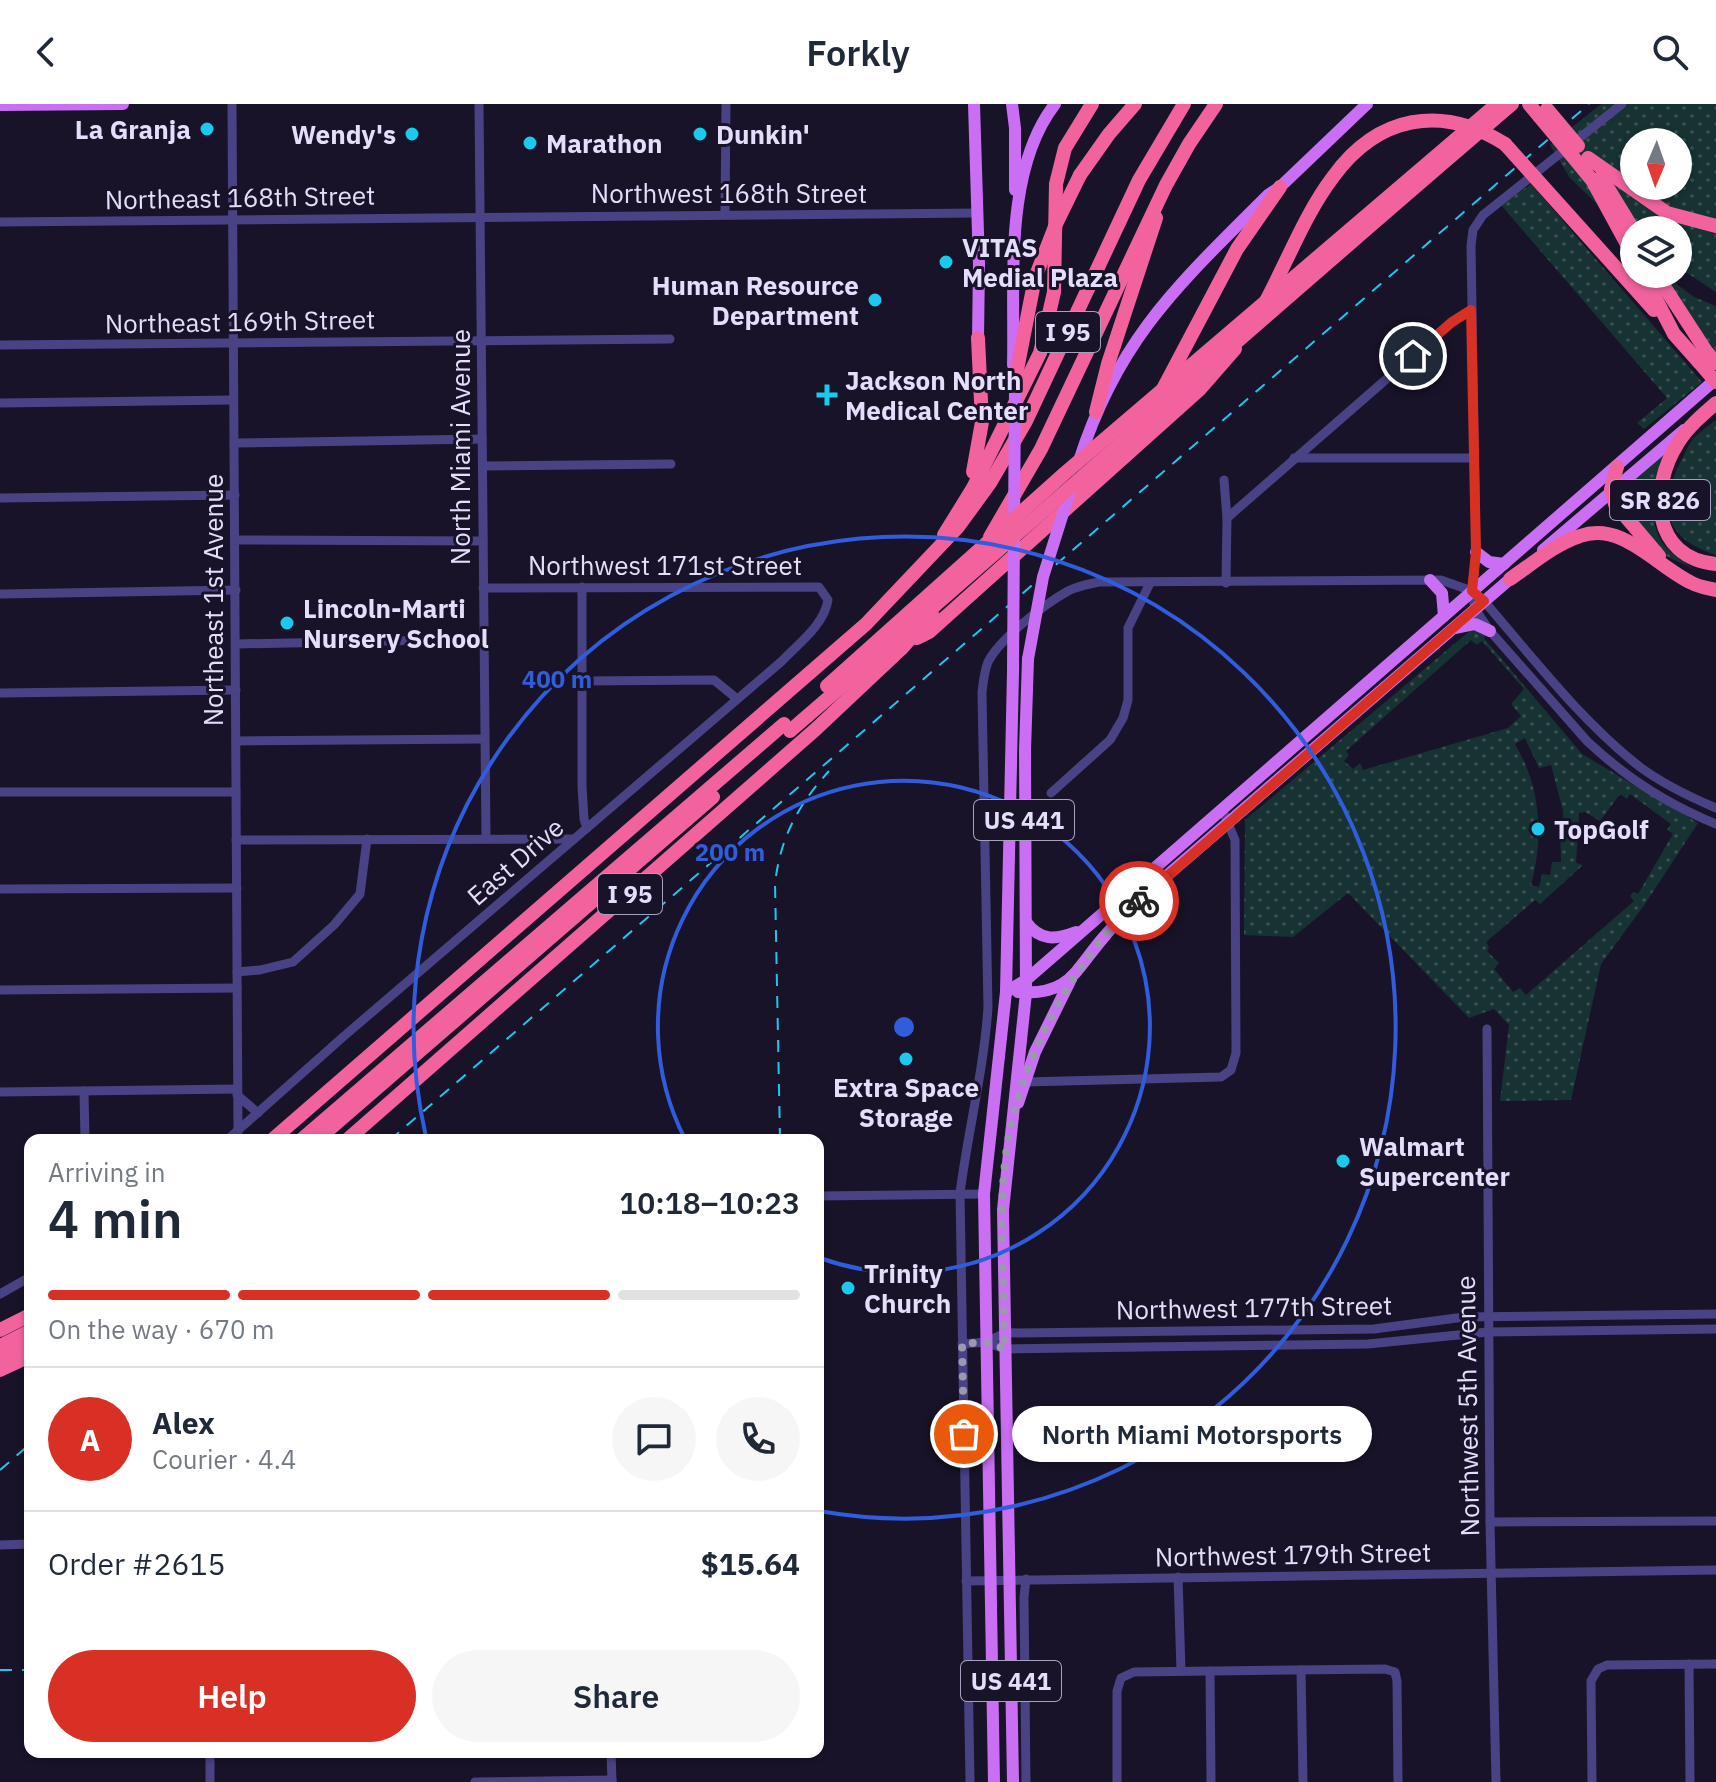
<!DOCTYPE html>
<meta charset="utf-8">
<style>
body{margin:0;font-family:"IBM Plex Sans",sans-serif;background:#f6f6f7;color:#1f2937;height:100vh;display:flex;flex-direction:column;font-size:30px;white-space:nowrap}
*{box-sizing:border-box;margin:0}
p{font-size:26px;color:#747a83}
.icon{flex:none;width:44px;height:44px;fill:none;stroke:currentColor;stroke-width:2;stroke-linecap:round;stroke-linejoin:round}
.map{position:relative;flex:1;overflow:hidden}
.sheet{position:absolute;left:24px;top:1030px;width:800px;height:624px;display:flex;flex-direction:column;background:#fff;border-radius:16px;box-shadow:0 2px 6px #0004}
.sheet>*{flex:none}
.needle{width:52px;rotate:182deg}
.tools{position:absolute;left:1620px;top:24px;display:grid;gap:16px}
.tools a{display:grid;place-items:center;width:72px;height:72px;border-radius:50%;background:#fff;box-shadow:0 2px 6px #0004;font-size:40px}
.pin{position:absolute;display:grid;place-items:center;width:68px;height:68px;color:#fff;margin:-34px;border:4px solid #fff;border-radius:50%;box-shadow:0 2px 8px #0007}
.courier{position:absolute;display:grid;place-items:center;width:80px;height:80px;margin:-40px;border:6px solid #d93025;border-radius:50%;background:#fff;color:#222;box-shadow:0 2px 10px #0007}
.bubble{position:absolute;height:56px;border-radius:28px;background:#fff;box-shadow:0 2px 6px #0004;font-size:26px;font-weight:600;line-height:56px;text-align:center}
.overview em{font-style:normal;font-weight:600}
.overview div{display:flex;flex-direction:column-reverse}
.overview{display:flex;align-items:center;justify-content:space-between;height:136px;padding:0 24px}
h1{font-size:52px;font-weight:600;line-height:60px}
.bar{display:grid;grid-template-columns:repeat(4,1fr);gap:12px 8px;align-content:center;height:96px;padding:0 24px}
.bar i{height:10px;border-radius:6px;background:#e0e1e3}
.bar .active{background:#d93025}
.bar p{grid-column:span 4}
.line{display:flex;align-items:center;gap:20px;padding:0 24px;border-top:2px solid #e0e1e3}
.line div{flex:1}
.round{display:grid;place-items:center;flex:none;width:84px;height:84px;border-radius:42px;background:#f6f6f7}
.action{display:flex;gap:16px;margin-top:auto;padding:16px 24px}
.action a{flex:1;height:92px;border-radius:48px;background:#d93025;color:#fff;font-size:32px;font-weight:600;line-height:92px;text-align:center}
.action a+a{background:#f6f6f7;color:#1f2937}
header{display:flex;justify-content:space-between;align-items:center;height:104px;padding:0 24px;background:#fff;font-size:36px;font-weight:600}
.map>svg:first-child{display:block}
.grass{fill:url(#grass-dots);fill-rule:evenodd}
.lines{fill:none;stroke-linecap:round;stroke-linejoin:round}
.minor{stroke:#494284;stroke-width:9}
.major{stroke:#ca6ff3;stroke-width:12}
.highway{stroke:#f2639e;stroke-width:14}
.rail{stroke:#1bc9ec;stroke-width:2;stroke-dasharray:12 10;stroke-linecap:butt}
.major-bridge{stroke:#ca6ff3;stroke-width:12}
.highway-bridge{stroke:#f2639e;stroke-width:14}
.done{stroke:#9d97b2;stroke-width:8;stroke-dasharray:0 14.4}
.route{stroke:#d93025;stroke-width:10}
.ring{fill:none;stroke:#315cdc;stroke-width:4}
.poi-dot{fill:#1bc9ec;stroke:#181329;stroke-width:3}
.labels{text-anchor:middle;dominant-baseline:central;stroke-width:6;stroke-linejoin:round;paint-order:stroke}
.shield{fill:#181329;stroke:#a7a1bd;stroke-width:2}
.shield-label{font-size:24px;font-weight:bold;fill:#e4defc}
.poi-label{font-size:26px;font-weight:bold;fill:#e4defc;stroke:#181329;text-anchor:start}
.street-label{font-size:26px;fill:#e4defc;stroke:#181329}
.centre{fill:#315cdc;stroke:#181329;stroke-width:4}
.ring-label{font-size:24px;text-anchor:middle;font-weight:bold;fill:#315cdc;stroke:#181329;stroke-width:6;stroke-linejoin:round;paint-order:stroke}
</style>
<header><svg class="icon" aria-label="back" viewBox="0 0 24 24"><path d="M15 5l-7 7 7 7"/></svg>Forkly<svg class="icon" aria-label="search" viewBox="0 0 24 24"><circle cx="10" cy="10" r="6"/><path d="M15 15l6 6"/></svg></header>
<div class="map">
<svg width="1716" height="1678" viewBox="0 0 1716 1678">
<defs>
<pattern id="grass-dots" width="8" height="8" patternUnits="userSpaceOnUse" patternTransform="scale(2)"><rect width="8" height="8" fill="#173233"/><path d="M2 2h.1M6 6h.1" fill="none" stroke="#394f51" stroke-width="1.8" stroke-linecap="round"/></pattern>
</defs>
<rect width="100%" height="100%" fill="#181329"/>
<g class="grass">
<path d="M1601,0h115v188l-38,-25v-37l-44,2 -38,-29 -26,-25 -20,-33zM1634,38h44v44h-44z"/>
<polygon points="1531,80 1702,278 1644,325 1637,319 1667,294 1501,101"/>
<polygon points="1650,170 1663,170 1694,193 1716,202 1716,247"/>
<path d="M1716,316v135c-50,-16 -59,-46 -36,-92 4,-7 7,-16 12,-23 6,-7 16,-14 24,-20z"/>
<path d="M1667,344c-11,29 -23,65 -5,94 9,13 23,21 36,29l-34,-16 -47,-58z"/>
<path d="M1472,525l14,6 -2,3 98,116 116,69 -53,81 -44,60 -30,136 -71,1 9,-76 -15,-16 -25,9 -121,-125 -55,44 -49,-2 1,-115zM1471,536l6,5 5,-4 42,48 -13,15 10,12 -13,12 -145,42 -3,-7 -7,6 -9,-8 5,-6 -3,-4zM1525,634l14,30 12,-3 12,46v14h-3l1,37h-9l-2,13 -8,-1 -3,13 -8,-2c13,-48 10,-97 -16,-141zM1620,690l7,5 3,-5 41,30 -4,6 6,4 -35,60 -5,-2 -3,4 4,5 -108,94 -6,-7 -7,4 -19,-23 5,-6 -12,-12 2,-4 -3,-5 49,-42 5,4 43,-39 -7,-2 3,-50 6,-1 15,9z"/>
</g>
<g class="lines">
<g class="minor">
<polyline points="232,0 238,1028"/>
<polyline points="479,0 486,734"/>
<path d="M1622,0l-139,111 -10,15 -2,16 5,306 -4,39 3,18 15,22 97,110c37,35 82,64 129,83"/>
<polyline points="725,110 726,0"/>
<polyline points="0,118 978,109"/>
<polyline points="0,241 670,235"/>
<polyline points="0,299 233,296"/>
<polyline points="234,339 482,335"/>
<polyline points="1294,354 1474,354"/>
<polyline points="483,362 671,360"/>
<polyline points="1224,376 1227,414 1226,479"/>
<polyline points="0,394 235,391"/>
<polyline points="1227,414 1452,218 1471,206"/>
<polyline points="235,436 483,437"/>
<polyline points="582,483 582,682 584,715 587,724"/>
<polyline points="0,490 236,486"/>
<polyline points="236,540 483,535"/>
<polyline points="582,577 714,576 736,594"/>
<polyline points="0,589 236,586"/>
<polyline points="236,637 484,635"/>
<polyline points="0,688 236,688"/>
<polyline points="1051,689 1110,636 1123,614 1128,596 1128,524 1150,479"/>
<polyline points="236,736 574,735"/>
<polyline points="0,785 237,784"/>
<polyline points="237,868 260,866 293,858 334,821 360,790 367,735"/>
<polyline points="0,886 237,884"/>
<polyline points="1487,925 1490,1418 1496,1678"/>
<polyline points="1025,978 1221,973 1231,966 1236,949 1235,736 1222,705"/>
<polyline points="84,987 85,1036"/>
<polyline points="0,988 237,985"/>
<polyline points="237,991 258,1009"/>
<path d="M227,1036l116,-103 439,-376c17,-18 42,-36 46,-61l-9,-13 -336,1"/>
<polyline points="818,1092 984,1090"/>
<polyline points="0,1190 30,1173"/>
<polyline points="986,1238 1005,1245 1368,1240 1488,1228 1716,1225"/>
<polyline points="962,1240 986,1238 1005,1229 1374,1225 1464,1213 1716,1210"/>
<polyline points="1490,1418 1716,1417"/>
<polyline points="0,1441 30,1440"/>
<polyline points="1178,1473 1181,1567"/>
<polyline points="966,1477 1716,1466"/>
<polyline points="1689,1560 1690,1678"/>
<polyline points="1301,1566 1303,1678"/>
<polyline points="1210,1567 1211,1678"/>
<polyline points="210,1648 210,1678"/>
<polyline points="611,1648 612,1678"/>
<polyline points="475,1678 612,1676"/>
<path d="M970,1678l-10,-589c8,-62 24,-124 28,-186l-6,-314c1,-10 2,-21 6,-31 12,-24 57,-58 80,-71 10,-5 20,-7 31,-9l342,-2 31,11 12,10c49,57 97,120 156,166 23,17 50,30 76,41"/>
<polyline points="1026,1678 1024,1493 1026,1475"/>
<polyline points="1117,1678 1117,1587 1121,1574 1134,1568 1385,1565 1395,1568 1397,1577 1398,1678"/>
<polyline points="1592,1678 1591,1577 1598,1565 1607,1561 1716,1560"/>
</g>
<g class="major">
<polyline points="974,0 979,161 978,234"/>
<polyline points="1012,0 1015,24 1015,86"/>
<polyline points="0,1 123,0"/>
<path d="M1013,261c2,-82 -10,-194 42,-261"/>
<path d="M1079,357c39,-123 101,-178 189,-266l12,-8 87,-83"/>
<polyline points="1543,446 1684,326"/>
<polyline points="1476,448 1489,458 1504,460"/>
<polyline points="1430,476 1442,489 1444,512"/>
<polyline points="1456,524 1475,520 1490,527"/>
<path d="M1026,818c14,19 29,18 50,10"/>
<polyline points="1006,888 1026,876 1064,843 1716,275"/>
<path d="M1018,888c51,4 56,-20 85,-54 10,-12 21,-23 31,-34l383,-331"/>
<polyline points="1018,999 1035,948 1070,877"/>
<polyline points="994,1678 984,1090 1006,888 1013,568"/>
<polyline points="1013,1678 1003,1106 1026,889 1025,646 1028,555"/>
</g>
<g class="highway">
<polyline points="1529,0 1539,12"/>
<polyline points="1569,48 1592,76 1634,153"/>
<polyline points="1588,54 1667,109 1716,122"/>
<polyline points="1080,71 1109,30 1135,0"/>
<polyline points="1601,73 1634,127"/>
<polyline points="1643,170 1674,230 1698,257"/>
<polyline points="1656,170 1706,247 1716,259"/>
<path d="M1266,197c22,-41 39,-87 67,-124 45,-62 109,-73 172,-33"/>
<polyline points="1015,276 1035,174"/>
<polyline points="1163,285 1237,145 1280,83"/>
<path d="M1716,299c-14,12 -29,25 -38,40 -29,45 -27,115 38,121"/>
<polyline points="1096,308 1108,260 1156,114"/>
<polyline points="1617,363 1611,385 1615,400 1659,452"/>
<polyline points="973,368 982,318 978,234"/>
<polyline points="944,431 973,384 1040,249 1054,188 1056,80 1065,44 1092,0"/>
<polyline points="990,433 1041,345 1166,81 1189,40 1216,0"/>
<path d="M1510,475c22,-15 45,-35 70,-43 43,-15 77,31 112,47 7,4 16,5 24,7"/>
<polyline points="917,534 929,528 1200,285 1235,245"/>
<polyline points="272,1036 866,520 958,423 990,379 1026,317 1139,76 1184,0"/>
<polyline points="301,1036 784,620"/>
<polyline points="317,1036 713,693"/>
<polyline points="347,1036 816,625 901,545 932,510"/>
<polyline points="0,1226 30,1211"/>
<polyline points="0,1242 30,1227"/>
<polyline points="0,1254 30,1239"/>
<polyline points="0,1266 30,1252"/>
</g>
<g class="rail">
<polyline points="390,1036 1589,0"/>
<path d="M780,1036l-5,-256c5,-46 23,-79 54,-113"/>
<polyline points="0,1366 30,1340"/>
<polyline points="0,1566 30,1566"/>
</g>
<g class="major-bridge">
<polyline points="1028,555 1043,473 1070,387"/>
<polyline points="1013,568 1015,286"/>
</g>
<g class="highway-bridge">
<polyline points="1547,5 1578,42"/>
<polyline points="1539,12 1569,48"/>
<polyline points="1505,40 1654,206"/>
<polyline points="1035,174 1056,120 1080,71"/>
<polyline points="1698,257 1716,278"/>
<polyline points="827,582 1065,369 1497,0"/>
<path d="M790,627c242,-208 479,-420 722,-627"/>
</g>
</g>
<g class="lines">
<path class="done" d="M964,1330l-2,-90 24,-2 19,7c-1,-72 -9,-148 5,-219 17,-81 66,-174 129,-229"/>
<polyline class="route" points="1139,797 1484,497 1472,487 1476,448 1471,206 1452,218 1413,252"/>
</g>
<g class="ring">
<path d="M685 1035A246 246 0 1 1 820 1154"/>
<path d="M426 1033A491 491 0 1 1 819 1407"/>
</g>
<g class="poi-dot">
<circle cx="207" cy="25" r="8"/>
<circle cx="412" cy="30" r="8"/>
<circle cx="700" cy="30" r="8"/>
<circle cx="530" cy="39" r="8"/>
<circle cx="946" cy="158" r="8"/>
<circle cx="875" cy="196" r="8"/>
<path d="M823 279h8v8h8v8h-8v8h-8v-8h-8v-8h8z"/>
<circle cx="287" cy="519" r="8"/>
<circle cx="1538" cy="725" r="8"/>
<circle cx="906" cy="955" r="8"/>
<circle cx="1343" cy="1057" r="8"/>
<circle cx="848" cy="1184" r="8"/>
</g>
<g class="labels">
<g class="shield">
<rect x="1036" y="208" width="64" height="40" rx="6"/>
<rect x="1610" y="376" width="100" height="40" rx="6"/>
<rect x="974" y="696" width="100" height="40" rx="6"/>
<rect x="598" y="770" width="64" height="40" rx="6"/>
<rect x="961" y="1557" width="100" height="40" rx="6"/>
</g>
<g class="shield-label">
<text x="1068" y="228">I 95</text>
<text x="1660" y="396">SR 826</text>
<text x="1024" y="716">US 441</text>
<text x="630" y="790">I 95</text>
<text x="1011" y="1577">US 441</text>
</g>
<g class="poi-label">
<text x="191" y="25" text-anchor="end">La Granja</text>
<text x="396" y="30" text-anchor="end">Wendy's</text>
<text x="716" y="30">Dunkin'</text>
<text x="546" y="39">Marathon</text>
<text x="962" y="143">VITAS<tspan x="962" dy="30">Medial Plaza</tspan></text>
<text x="859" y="181" text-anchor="end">Human Resource<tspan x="859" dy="30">Department</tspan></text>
<text x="845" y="276">Jackson North<tspan x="845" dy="30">Medical Center</tspan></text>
<text x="303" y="504">Lincoln-Marti<tspan x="303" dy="30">Nursery School</tspan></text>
<text x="1554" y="725">TopGolf</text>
<text x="906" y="983" text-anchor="middle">Extra Space<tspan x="906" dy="30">Storage</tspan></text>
<text x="1359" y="1042">Walmart<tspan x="1359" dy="30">Supercenter</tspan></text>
<text x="864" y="1169">Trinity<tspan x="864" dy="30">Church</tspan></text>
</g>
<g class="street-label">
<text x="729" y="89">Northwest 168th Street</text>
<text transform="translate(240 93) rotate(-1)">Northeast 168th Street</text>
<text transform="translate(240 217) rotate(-1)">Northeast 169th Street</text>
<text transform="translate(460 343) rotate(-90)">North Miami Avenue</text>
<text x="665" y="461">Northwest 171st Street</text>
<text transform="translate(213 496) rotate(-90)">Northeast 1st Avenue</text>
<text transform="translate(515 757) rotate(-41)">East Drive</text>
<text transform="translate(1254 1203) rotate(-1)">Northwest 177th Street</text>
<text transform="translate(1467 1302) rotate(-91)">Northwest 5th Avenue</text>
<text transform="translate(1293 1450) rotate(-1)">Northwest 179th Street</text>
</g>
</g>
<circle cx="904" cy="923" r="12" class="centre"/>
<g class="ring-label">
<text x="557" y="584">400 m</text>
<text x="730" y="757">200 m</text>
</g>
</svg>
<div class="tools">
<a><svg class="needle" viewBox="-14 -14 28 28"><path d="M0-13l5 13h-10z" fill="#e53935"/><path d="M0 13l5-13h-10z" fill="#747a83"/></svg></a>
<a><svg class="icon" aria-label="layers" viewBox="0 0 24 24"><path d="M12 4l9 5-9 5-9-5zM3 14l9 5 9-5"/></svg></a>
</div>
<div class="pin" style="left:964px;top:1330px;background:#ea580c"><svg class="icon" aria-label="bag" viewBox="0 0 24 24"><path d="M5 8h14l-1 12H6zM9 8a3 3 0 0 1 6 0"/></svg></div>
<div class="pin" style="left:1413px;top:252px;background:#1f2937"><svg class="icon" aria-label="home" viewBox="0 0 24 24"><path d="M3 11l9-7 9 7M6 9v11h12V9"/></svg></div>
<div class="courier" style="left:1139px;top:797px"><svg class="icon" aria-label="bike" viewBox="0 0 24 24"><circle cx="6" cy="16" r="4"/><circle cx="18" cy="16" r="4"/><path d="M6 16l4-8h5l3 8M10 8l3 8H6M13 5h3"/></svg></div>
<div class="bubble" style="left:1012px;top:1302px;width:360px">North Miami Motorsports</div>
<section class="sheet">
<div class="overview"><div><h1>4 min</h1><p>Arriving in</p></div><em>10:18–10:23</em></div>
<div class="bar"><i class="active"></i><i class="active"></i><i class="active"></i><i></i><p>On the way · 670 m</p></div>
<div class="line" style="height:144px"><b class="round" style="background:#d93025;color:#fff">A</b><div><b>Alex</b><p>Courier · 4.4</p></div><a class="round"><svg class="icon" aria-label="chat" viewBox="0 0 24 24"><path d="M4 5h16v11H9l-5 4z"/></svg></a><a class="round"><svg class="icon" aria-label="phone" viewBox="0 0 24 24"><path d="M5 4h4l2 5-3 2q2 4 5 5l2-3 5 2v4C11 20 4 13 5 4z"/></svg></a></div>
<div class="line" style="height:104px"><div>Order #2615</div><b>$15.64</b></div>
<div class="action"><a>Help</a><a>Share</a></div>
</section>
</div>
